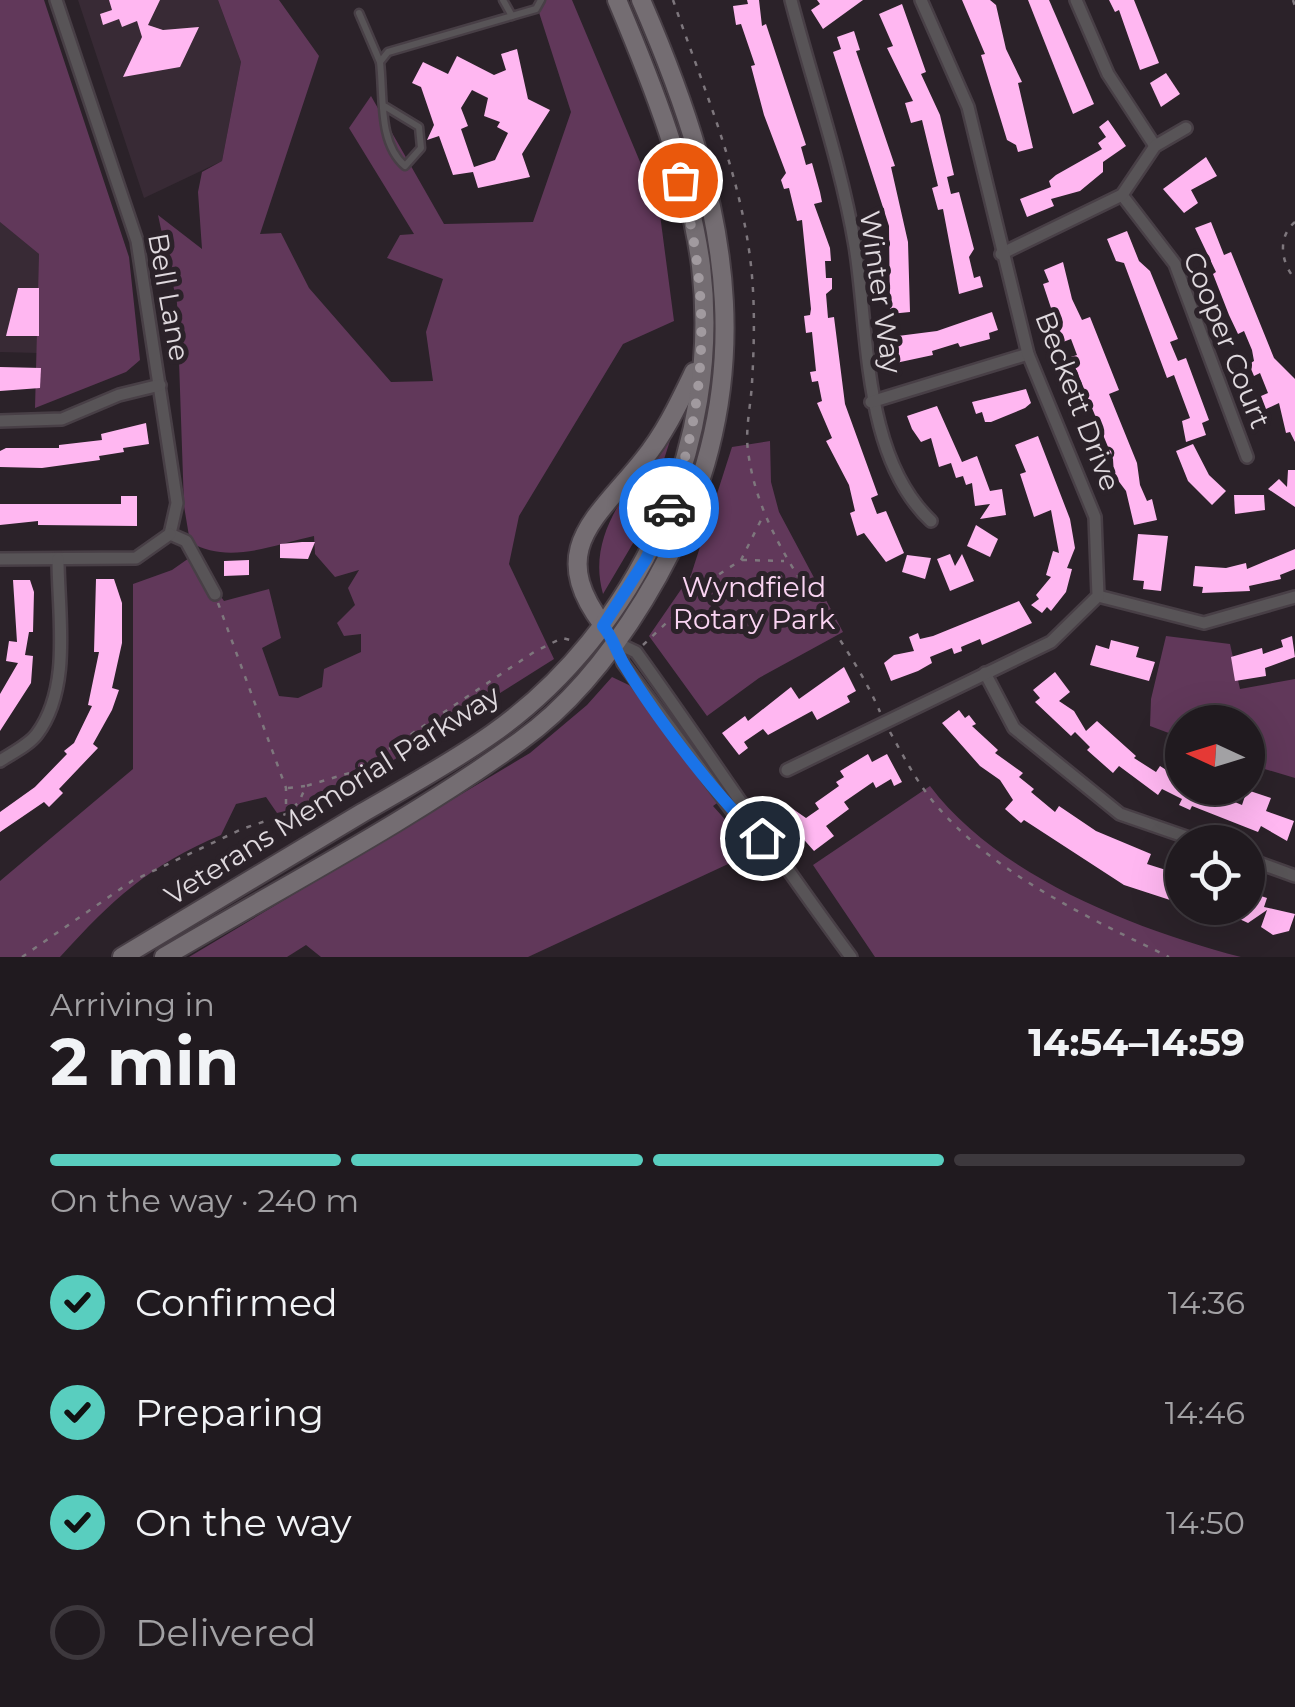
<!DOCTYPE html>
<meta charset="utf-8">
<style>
body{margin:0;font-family:Montserrat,sans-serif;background:#2d272c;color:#f1f3f6;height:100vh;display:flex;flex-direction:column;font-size:38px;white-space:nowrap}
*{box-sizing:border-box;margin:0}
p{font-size:32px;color:#a2a1a4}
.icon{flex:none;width:55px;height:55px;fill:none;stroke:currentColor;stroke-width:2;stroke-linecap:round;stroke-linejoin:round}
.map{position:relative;height:957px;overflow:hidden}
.drawer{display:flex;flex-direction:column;background:#201a1f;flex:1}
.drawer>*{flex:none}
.needle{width:65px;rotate:274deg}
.fabs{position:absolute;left:1165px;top:705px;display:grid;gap:20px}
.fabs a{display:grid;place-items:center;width:100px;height:100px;border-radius:50%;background:#201a1f;box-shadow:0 10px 40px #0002,0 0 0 2px #3d383d;font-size:50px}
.pin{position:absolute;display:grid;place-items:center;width:85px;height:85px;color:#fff;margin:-42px;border:5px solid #fff;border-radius:50%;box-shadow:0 2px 10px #0007}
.courier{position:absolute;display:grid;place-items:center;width:100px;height:100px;margin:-50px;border:8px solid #1a73e8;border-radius:50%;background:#fff;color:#222;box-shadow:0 2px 12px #0007}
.overview em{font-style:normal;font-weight:700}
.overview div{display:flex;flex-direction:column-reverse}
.overview{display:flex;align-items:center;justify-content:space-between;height:170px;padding:0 50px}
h1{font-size:65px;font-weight:700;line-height:75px}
.bar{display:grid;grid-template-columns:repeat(4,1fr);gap:15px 10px;align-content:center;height:120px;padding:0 50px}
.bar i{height:12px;border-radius:8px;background:#3d383d}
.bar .selected{background:#59cebf}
.bar p{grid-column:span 4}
ol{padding:0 50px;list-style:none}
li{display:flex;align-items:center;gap:30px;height:110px}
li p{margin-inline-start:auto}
li .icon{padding:10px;border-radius:50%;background:#59cebf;color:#111;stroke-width:4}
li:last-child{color:#a2a1a4}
li i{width:55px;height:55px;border:5px solid #3d383d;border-radius:50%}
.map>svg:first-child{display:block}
.built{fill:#382a35}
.green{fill:#61385a}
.building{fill:#ffb7f1;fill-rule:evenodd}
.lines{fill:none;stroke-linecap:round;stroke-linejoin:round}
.lane-casing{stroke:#483f46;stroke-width:11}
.street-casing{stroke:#483f46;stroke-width:16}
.secondary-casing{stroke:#483f46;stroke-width:22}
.path{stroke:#7e777d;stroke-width:2.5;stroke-dasharray:5 8;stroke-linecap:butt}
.lane{stroke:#585457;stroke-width:6}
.street{stroke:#585457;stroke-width:11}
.secondary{stroke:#746d72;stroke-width:18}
.done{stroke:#a19a9f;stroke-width:10;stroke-dasharray:0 18}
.route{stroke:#1a73e8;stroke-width:12}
.labels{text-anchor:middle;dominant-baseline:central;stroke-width:10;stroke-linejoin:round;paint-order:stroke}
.street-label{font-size:28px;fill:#e0dadf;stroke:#2b2229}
.park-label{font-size:28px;fill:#fad4f2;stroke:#2b2229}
</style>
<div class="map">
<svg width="1295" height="957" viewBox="0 0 1295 957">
<rect width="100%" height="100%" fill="#2b2229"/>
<g class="built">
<polygon points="78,0 218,0 241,62 222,161 144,198"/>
<polygon points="0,222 39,254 38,353 0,352"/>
</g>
<g class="green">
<polygon points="0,0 44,0 129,257 140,360 126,372 35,408 39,254 0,222"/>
<path d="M218,0h61l40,56 -59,178 21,-1 28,55 82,94 42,-1 -7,-49 17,-53 -56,-21 13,-23 14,-1 -65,-106 22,-32 73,128 89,-2 38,-110 -36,-112h37l87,207 15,114 -51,23 -104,172 -10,48 45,95 -224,141 -53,13 -11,-16 -30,7 -15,31c-73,31 -108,64 -161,122h-60v-76l133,-112v-185l39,-14 20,-14 32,45 45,-12 12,49 -19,10 17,48 19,2 24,-11 2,-18 37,-17v-18l-17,2 -7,-13 18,-18 -7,-17 11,-18 -24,7 -20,-23 -1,-18c-41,9 -86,29 -124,6l-6,-36 -7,-203 -19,-88 44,34 -4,-57 4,-20 20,-11 19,-99z"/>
<path d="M675,425l-33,103 -39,66c-19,-67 38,-117 72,-169z"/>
<polygon points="770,441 771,482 779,512 843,632 759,678 707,716 649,636 691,575 732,447"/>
<polygon points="1166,636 1230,644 1240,689 1295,679 1295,778 1248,764 1248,722 1182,722 1182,738 1150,726 1151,699"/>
<polygon points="612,677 633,687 720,801 713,806 754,852 528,957 321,957 306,945 287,957 189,957 530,753 587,705"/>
<path d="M930,786c68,90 204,143 311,171h-366l-62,-92z"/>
</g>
<g class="building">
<polygon points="109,0 160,0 148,25 163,30 199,27 180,67 123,77 142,37 137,21 122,27 119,19 103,25 100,14 112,10"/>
<polygon points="747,0 759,0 762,26 766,24 806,145 801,147 806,165 812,163 820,192 822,202 814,204 830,248 831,261 825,261 826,278 832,278 832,289 826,294 828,318 834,317 845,404 878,495 871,498 877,514 886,511 904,553 886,562 864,533 857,536 850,513 855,511 849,485 826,441 832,438 817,403 822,401 818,381 812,382 810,372 816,371 812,332 806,333 804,316 810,315 811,309 802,220 797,221 789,188 784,189 781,180 786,173 764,115 751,66 755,65 741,24 736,25 733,6 748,4"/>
<polygon points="817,0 863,0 823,29 811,10 820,4"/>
<polygon points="962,0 990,0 996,5 1006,49 1022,82 1018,83 1033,148 1018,152 1016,145 1007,140 981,55 985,54"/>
<polygon points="1028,0 1049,0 1094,104 1073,114"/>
<polygon points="1109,0 1134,0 1159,63 1140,70 1119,10 1115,12"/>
<polygon points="902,4 926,72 921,74 940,115 954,175 947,177 951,194 959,192 974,249 969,257 974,278 980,276 983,287 959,294 943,209 938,210 932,188 938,186 922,120 911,123 905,103 913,101 887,48 893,46 879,14"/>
<polygon points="854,31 860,50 856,51 895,166 891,167 908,242 910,312 890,314 889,226 833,52 841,49 837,37"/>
<path d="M517,49l11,50 22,11 -28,44 8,23 -52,11 -5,-16 -20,3 -14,-39 -12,4 7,-15 -13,-38 -9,-4 11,-21 25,12 9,-18 37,19 12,-5 -5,-16zM472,90l16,8 -4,18 16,6 -3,5 11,6 -13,27 -21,7 -13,-38 7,-3 -7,-18z"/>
<polygon points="1166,73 1180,94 1161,107 1150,83"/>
<polygon points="1108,120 1126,146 1103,162 1103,172 1080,191 1051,199 1054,206 1027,217 1020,199 1051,187 1049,181 1056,175 1102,149 1098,143 1106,137 1099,127"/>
<polygon points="1206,157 1217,176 1191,190 1198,203 1184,213 1163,189"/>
<polygon points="1211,222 1224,255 1231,252 1274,358 1295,379 1295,442 1290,432 1286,433 1279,403 1266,409 1261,396 1268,393 1260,373 1254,376 1249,364 1254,361 1252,350 1244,331 1238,334 1229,315 1213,274 1216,272 1195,228"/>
<polygon points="1127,231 1139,261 1150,271 1178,339 1170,342 1178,361 1186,358 1209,420 1202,423 1206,435 1186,442 1182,421 1190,418 1174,375 1167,378 1124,263 1116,261 1107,239"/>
<polygon points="1063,262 1072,299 1082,320 1090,317 1119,390 1109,394 1137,463 1140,485 1147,501 1152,499 1157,520 1134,525 1126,491 1114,475 1113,459 1071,357 1077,355 1071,339 1063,342 1058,329 1043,284 1049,282 1044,270"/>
<polygon points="18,288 39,288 39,336 6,336"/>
<polygon points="992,312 998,330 989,333 990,339 960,347 958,343 932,351 933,355 891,364 886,347 893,345 890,337 937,331"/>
<polygon points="0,367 41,368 40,388 0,391"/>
<polygon points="1026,389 1031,403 1025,408 991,422 985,422 982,412 976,414 972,402"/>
<polygon points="937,406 962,462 977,456 990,491 1002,489 1006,515 980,519 990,504 975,506 972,483 966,485 963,476 956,478 951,463 939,467 931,438 921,442 912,429 907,416"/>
<polygon points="146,423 149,444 123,448 124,452 99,456 100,460 42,468 0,467 0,451 6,448 59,448 59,445 102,440 101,434"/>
<polygon points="1038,436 1070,519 1075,548 1067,568 1072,569 1066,592 1051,611 1047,607 1042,613 1031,605 1039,599 1036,595 1051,577 1046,575 1053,551 1059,553 1051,510 1034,517 1020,474 1026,472 1015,445"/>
<polygon points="1193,444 1209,475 1226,491 1212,505 1188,481 1176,451"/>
<polygon points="1288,470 1295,470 1295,507 1268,489 1279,479 1287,487"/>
<polygon points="1234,495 1264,495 1265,510 1235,514"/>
<polygon points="121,496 137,496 137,526 38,525 38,521 0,525 0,504 121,504"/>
<polygon points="976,525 998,539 990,557 967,546"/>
<polygon points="1138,534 1168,536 1161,591 1143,589 1144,581 1133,580"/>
<polygon points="302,542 315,542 308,559 280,558 280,544"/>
<polygon points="1295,549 1295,569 1280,575 1281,579 1249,586 1250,591 1202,593 1203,587 1193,586 1195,566 1226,568 1246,563 1247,569"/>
<polygon points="950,554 955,566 962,554 974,581 950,591 937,559"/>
<polygon points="907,555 931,558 925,579 902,572"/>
<polygon points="249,560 249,575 224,576 224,561"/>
<polygon points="96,579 114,579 122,603 122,643 112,688 119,690 112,710 93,744 98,748 59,789 63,793 49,807 44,802 0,832 0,812 35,787 67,754 64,751 74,743 92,706 88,705 99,652 94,652"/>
<polygon points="13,580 30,580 34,592 33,632 29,632 25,655 33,656 31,683 0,731 0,694 18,663 6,661 9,641 17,642"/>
<polygon points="1019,601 1032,623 982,645 980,639 961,647 962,651 954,654 952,648 930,657 932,663 918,671 891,681 884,663 894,655 914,651 909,637 918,633 920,639 933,636"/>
<polygon points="1292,636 1295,657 1265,668 1266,676 1235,681 1231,657 1262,648 1263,654 1283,647 1281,640"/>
<polygon points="1111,640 1139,647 1136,657 1155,662 1149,681 1090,665 1096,645 1109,649"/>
<polygon points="844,667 856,691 847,696 850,702 817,720 812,711 768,735 763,729 744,742 748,748 739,755 722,733 745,716 748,721 791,687 799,699"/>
<polygon points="1055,672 1070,692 1059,701 1074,711 1086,731 1097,721 1136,756 1134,758 1156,772 1160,766 1174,775 1176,771 1182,774 1182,788 1201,788 1242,805 1247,790 1271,798 1266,811 1294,821 1287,841 1261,826 1258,832 1192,806 1190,810 1179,805 1182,799 1162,789 1158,795 1119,766 1113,773 1087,750 1090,747 1075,732 1071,736 1035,702 1040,698 1033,690"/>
<polygon points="959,710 965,718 969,715 976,724 972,726 998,750 995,753 1023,773 1019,777 1034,789 1031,792 1055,812 1059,806 1096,831 1151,854 1147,864 1166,870 1169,861 1182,866 1182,896 1173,892 1170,900 1124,885 1024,820 1021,823 1005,809 1013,800 1000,780 980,766 942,723"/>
<polygon points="868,754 872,762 887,754 902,782 894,786 891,779 876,788 873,782 844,802 849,809 826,826 834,836 814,851 783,816 793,809 806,818 819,809 815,803 839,786 836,782 844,777 840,771"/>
<polygon points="1255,894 1267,898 1264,907 1295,914 1289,931 1273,935 1261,927 1267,910 1248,923 1218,909 1248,908 1248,895 1254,898"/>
</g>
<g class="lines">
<defs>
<g id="lane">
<polyline points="503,0 512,16"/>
<polyline points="359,13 380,62"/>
<path d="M386,107l33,20 2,21 -16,18c-27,-23 -21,-70 -25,-104l8,-10 148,-43 5,-9"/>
</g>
<g id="street">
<polyline points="56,0 137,241 177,503 170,534"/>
<path d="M791,0c21,81 50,163 64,246 14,86 7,210 76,275"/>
<polyline points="1076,0 1108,74 1155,146"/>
<polyline points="1122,195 1175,264 1247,457"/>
<polyline points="1001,254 1122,195 1155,146 1186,128"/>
<polyline points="871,402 1028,354"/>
<polyline points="0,421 62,419 119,395 160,385"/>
<polyline points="170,534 186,541 215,594"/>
<polyline points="0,559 136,558 170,534"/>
<polyline points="1098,596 1204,623 1295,597"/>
<polyline points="616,642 623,663 738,819 758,835"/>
<path d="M617,643l19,9c73,101 140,205 215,305"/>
<polyline points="985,673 1014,728 1120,814 1201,842"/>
<path d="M0,761c12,-8 29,-16 37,-27 35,-47 21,-120 21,-175"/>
<polyline points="787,770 1051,642 1098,596 1095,517 1028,354 968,107 921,0"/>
<polyline points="1248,859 1295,876"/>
</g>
<g id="secondary">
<path d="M603,625c-57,-76 -7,-106 40,-165 22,-27 36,-57 51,-88"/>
<path d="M122,957c80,-48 160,-96 240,-144 43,-25 89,-50 130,-79 146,-103 231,-289 209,-468 -12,-89 -49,-183 -84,-266"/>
<path d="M164,957c118,-70 244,-135 356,-216 52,-37 91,-87 124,-141 126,-206 88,-391 -3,-600"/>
</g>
</defs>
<use href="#lane" class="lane-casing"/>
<use href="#street" class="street-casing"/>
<use href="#secondary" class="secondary-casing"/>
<g class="path">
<path d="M673,0c31,90 71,181 79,276 3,35 2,72 0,107 -1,21 -7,46 -4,68 13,103 93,170 132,261"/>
<polyline points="1293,0 1295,6"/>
<path d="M1295,222c-18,15 -14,41 0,57"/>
<polyline points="742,560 784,561"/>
<polyline points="218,603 286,788 286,812"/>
<polyline points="643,645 715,577 741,560 764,514"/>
<path d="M890,732c14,25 27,51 46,73 58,69 153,113 233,152"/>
<polyline points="288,788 305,786"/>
<polyline points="22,957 132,881 242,829 286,814 299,802 306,786 356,771 534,652 562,638 570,640"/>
</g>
<use href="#lane" class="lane"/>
<use href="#street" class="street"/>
<use href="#secondary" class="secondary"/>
</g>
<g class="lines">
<path class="done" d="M669,508c40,-107 42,-218 11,-328"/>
<path class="route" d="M669,508l-23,51 -43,67c11,13 13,26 22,40 29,48 95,137 137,172"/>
</g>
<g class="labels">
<g class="street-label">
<text transform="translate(881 292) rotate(82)">Winter Way</text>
<text transform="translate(169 297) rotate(80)">Bell Lane</text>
<text transform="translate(1227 340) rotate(68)">Cooper Court</text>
<text transform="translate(1078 401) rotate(69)">Beckett Drive</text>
<text transform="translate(332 795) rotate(-32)">Veterans Memorial Parkway</text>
</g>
<g class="park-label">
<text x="754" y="587">Wyndfield<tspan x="754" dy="32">Rotary Park</tspan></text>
</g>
</g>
</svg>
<div class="fabs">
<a><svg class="needle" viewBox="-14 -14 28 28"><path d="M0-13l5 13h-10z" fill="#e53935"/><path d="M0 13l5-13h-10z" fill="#a2a1a4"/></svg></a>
<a><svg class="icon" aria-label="locate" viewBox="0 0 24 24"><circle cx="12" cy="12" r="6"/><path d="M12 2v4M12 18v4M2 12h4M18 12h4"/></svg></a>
</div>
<div class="pin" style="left:680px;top:180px;background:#ea580c"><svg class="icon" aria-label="bag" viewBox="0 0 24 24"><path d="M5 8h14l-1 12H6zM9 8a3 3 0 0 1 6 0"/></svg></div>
<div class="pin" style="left:762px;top:838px;background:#1f2937"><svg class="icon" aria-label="home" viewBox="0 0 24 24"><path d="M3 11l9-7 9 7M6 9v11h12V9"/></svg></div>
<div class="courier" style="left:669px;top:508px"><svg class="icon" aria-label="car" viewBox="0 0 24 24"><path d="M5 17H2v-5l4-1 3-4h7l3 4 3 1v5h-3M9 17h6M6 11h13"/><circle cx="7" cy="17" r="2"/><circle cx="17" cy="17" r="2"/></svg></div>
</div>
<section class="drawer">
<div class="overview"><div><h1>2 min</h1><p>Arriving in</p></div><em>14:54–14:59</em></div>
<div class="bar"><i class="selected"></i><i class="selected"></i><i class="selected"></i><i></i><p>On the way · 240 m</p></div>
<ol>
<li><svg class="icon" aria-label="check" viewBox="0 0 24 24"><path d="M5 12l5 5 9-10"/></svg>Confirmed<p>14:36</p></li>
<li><svg class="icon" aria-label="check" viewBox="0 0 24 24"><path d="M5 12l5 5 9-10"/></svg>Preparing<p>14:46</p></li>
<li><svg class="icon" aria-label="check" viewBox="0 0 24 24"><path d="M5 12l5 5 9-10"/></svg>On the way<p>14:50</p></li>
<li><i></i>Delivered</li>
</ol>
</section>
